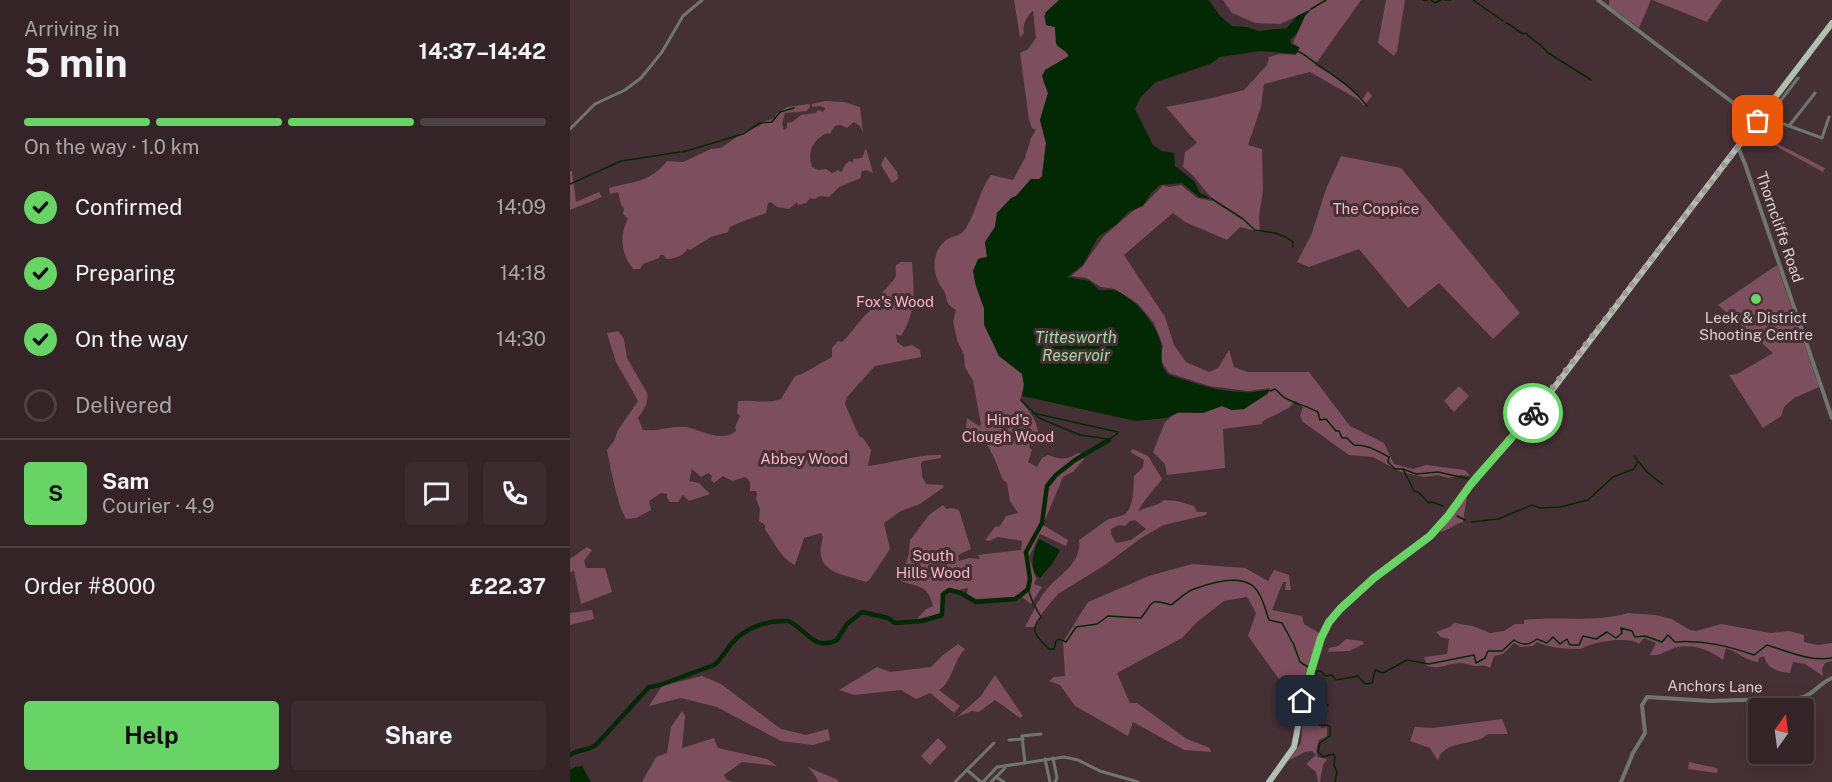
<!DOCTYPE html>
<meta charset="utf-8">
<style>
body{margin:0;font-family:"Public Sans",sans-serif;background:#3c2c30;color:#f1f3f6;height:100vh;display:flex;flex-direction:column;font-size:22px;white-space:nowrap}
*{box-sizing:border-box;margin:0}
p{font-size:20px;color:#a9a4a8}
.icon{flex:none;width:33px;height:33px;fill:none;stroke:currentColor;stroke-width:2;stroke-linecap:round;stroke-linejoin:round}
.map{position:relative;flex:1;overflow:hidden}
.side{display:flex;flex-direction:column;background:#342428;width:570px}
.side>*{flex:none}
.needle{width:39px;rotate:14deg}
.tools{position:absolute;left:1178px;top:698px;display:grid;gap:12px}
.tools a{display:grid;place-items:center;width:66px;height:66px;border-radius:6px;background:#342428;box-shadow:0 6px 24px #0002,0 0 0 2px #4e4145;font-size:30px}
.pin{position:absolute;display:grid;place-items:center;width:51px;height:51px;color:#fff;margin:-26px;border-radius:12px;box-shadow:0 3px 9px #0006}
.courier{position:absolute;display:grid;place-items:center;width:60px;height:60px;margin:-30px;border:4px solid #68d465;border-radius:50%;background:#fff;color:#222;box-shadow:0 2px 8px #0007}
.head em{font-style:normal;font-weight:700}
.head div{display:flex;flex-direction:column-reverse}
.head{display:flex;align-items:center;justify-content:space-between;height:102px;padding:0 24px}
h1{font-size:39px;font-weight:700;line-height:45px}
.bar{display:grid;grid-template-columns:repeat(4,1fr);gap:9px 6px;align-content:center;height:72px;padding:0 24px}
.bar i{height:8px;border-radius:4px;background:#4e4145}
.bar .current{background:#68d465}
.bar p{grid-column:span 4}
.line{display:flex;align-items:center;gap:15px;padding:0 24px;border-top:2px solid #4e4145}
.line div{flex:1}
.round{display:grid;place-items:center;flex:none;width:63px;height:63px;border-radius:6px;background:#3c2c30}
ol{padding:0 24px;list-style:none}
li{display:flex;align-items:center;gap:18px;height:66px}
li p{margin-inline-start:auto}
li .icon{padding:6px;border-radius:50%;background:#68d465;color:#111;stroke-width:4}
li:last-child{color:#a9a4a8}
li i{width:33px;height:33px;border:3px solid #4e4145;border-radius:50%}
.cta{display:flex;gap:12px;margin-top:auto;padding:12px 24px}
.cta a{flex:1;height:69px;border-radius:6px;background:#68d465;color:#111;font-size:24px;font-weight:700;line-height:69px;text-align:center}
.cta a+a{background:#3c2c30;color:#f1f3f6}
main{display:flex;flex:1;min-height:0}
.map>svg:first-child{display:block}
.green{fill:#7d4e5d;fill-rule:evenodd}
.water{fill:#032904}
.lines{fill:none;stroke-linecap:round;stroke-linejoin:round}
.stream{stroke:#032904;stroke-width:1.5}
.river{stroke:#032904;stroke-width:4.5}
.minor{stroke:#6f766e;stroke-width:3}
.tertiary{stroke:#6f766e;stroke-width:4}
.trunk{stroke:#b0c0af;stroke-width:6}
.done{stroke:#a6969b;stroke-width:6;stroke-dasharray:0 10.8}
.route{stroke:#68d465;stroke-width:8}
.poi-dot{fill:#68d465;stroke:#453036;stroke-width:2}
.labels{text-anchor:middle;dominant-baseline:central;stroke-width:6;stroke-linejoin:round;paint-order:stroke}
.park-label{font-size:15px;fill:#fab4c9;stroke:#453036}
.street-label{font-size:15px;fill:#dbcdd1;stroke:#453036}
.poi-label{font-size:15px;fill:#dbcdd1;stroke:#453036}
.water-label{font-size:16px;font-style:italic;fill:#9fdb9c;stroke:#453036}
</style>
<main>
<section class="side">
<div class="head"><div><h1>5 min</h1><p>Arriving in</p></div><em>14:37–14:42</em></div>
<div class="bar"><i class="current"></i><i class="current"></i><i class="current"></i><i></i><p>On the way · 1.0 km</p></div>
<ol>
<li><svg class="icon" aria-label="check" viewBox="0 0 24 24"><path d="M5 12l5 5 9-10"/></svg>Confirmed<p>14:09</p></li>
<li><svg class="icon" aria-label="check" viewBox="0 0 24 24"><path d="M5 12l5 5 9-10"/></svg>Preparing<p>14:18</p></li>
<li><svg class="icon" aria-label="check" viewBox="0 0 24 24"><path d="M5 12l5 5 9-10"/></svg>On the way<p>14:30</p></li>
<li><i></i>Delivered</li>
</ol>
<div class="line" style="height:108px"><b class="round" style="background:#68d465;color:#111">S</b><div><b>Sam</b><p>Courier · 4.9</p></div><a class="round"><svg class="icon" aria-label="chat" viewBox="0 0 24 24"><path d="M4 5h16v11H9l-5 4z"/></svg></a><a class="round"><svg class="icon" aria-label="phone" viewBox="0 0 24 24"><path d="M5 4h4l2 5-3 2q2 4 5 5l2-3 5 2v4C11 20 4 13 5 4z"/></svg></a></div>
<div class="line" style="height:78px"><div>Order #8000</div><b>£22.37</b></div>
<div class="cta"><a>Help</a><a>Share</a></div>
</section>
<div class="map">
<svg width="1262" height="782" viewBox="0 0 1262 782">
<rect width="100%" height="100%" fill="#453036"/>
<g class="green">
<path d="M444,0h45l-15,16 2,9 9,2 2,19 9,6 3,4 -19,12 -7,13 5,12 -8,27 6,23 -4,34 -3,2h-8l-15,17 -19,17 -2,14 -10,15 2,15 -7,1 -7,13 3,15 8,22v17l15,31 23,17 2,14 -4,13c8,10 16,18 18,31l-9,16 3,3 -4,12 9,5 5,-9 6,-3c13,5 19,5 30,-2l4,1 2,5 -11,13 -10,5 -20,48 25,15 -2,6 -26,-12 -11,23 7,22 -2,5 8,3 -11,17 -13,-10 -4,3 -38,2 -9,-5 1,-6 -10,2 -9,-2 -7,6 -1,20 -24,5 9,-10 7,-3c-6,-22 -13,-18 -32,-25l8,-28 1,-13 19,-25 14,-10 3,4 6,-1 7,2 12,39 -13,6 1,6 10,-3 11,1 -2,-4 43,-5 1,-9 -24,-4 -9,4 -4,-1 10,-13 5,-1 6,-10 12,-3 -8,-12 -3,-18 -4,-3c-3,-8 -12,-31 -17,-37 -5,-7 -13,-4 -20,-14l1,-11 12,8 2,-1 -8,-44 -8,-14 -1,-12 -7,-15 -4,-19 3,-11c-14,-8 -6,-12 -14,-22 -10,-13 -11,-36 3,-47 8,-7 15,-2 22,-15 10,-16 12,-35 24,-51l22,5 12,-22 6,-20 5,-8 -4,-2 -3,-8 -9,-67 8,-4 8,-11 -3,-27c-6,4 -11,15 -9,22l-4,5z"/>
<path d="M653,0h138l-46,65 24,14 24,20 5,-8 4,5 -8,10 -5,-6 -49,-28 -46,12 -3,23 -13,38 14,4 1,41 -4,27 1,15 -20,-5 -13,13 -42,-18 -12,-9 -49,42 41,62 9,28 12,17 23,10 9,-4 11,-18 5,17 14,5h61l41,54 34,17 10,21 19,5 13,-4 39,5 5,6 -9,-1 -12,3 -11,-3 -14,2 -23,-5 -28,-15 -24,-2 -46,-33 -3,-6 3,-9 -8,-6 -6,7 -26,13 -1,3 -39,5 2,39 -58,7 -2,-11 -12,-12 12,-30 11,-9h27l19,-7 10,4 12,-1 23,-15 3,-6 -22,3 -39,-5 -40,-13 -7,-11 -1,-6 2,-10 -9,-23 -16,-19 -23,-15 -14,-2 -15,-9 -15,-2 11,-9 22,-31 29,-25 13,-8 17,-18 6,2 12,-2 16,13 15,3 1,-2c-11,-10 -17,-23 -30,-32l2,-15 12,-9 -31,-36 42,-8 36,-9 23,-25 2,-8 10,-3 17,1 4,-7 -7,-5 12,-27 6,-6 -31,14 -25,-1 -23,-10z"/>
<polygon points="816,0 835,0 827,51 824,56 808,43"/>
<polygon points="1039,0 1081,0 1069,28 1039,6"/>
<polygon points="1082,0 1152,0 1137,22"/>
<path d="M255,101l19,1 16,5 3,26 -3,-7 -6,-4 -7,6 -6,-3 -6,1 -5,8 -3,-1c-14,7 -20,18 -15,34l6,3 8,-1 6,4 6,-3 3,2c4,-4 2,-8 9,-11l3,2v-4l9,-1 4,-10 7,25 -7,-3 -5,2v6l-22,9 -10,10 -9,-1 -5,3 -5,-1 -4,5 -8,2 -1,-3 -8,7 -12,-2 -6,-5 -3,1 -2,10c-12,5 -22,7 -36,14l-2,5 -17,5 -21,13 -3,-1c-3,7 -14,10 -21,10l-2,-4h-4l-1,3 -16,6 -3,5h-7c-12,-16 -14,-33 -5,-50l-5,-5 1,-5 -3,-5 -3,-12 -8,2 -1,-6c24,-7 41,-5 58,-27l16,1 28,-13 10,-1 24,-17 14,-5 6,-5 10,-3 1,-4 11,-7 22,-3 1,2 -3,5 -22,2 -3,11 2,6 3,-2v-5l5,-1 9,-7 15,-2 2,-3 5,2 2,-4 -5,-2 -8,1v-3z"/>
<polygon points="1191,121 1199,122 1194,137 1255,168 1253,172 1193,139 1193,136 1184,131"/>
<polygon points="315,156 327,172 328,179 322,183 311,165"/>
<polygon points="771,156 831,168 950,313 923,339 869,283 838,308 789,249 739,267 727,262 742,233 756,189"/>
<polygon points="2,171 6,202 29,192 32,197 0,210 0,172"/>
<path d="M331,262h11c2,29 5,48 -11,74l-5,-2 1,8 7,5 8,-2 8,5 1,7 -46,9 -28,31 -2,7 14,32 4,2 8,12 -3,16c24,-3 50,-12 73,-11v3l-18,3 -2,2 1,13 4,8 17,1 1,2 -24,17 -19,7 -17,12 6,26 -20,30 -4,3c-24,-9 -54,-8 -43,-45l-2,-4 -17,5 -9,27c-16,-8 -20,-23 -30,-35v-5l-6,-4 1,-12 -4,-10 1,-5 -1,-3h-6v-10l-5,-4 -13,4 -9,-5 -9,7 -3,-3 1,-4 -4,-3 -7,4 -9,-8 -3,12 10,2 11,11 -21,7 -6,-6 -5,7h-8l-3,-4v-4l-6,-1 -12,8 2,9 -15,8 -10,1c-8,-12 -16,-53 -19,-69l7,-9 4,-11 20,-29 -22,-39 -9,-29 11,-2 6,8 3,19 20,35c2,10 -4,18 -9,25l5,12c14,2 29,-5 43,-3 15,3 36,16 50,4l-1,-4 5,-11 -3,-3 1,-12c14,-1 29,3 43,-2l14,-23 7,-2 30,-17v-9l6,-7 4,1c12,-11 19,-26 33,-35l-2,-4c4,-6 23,-23 23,-28 0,-3 -1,-6 0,-10z"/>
<polygon points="1207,265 1249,387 1224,398 1214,407 1211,416 1193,428 1159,375 1167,374 1203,353 1148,305"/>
<polygon points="889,386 899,396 884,412 874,401"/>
<path d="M563,449l15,7 14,23 -20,25 -4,8c10,-7 17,-4 26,-12l13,1 17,5 3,6h10l-1,3 -42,10 -23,13 -36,27 -47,29 -16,19 -6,14h-11c7,-12 13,-28 22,-38 14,-16 35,-26 32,-49 10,-7 19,-14 28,-20 5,-3 9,-2 14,-4 14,-4 12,-29 13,-40l9,-9 1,-7 -14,-8zM565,520l11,9 -15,11 -15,3 -5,-9v-5l8,-4 6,1 5,-5z"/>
<path d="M897,496l-4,26c-9,2 -15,9 -23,10z"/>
<polygon points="17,547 22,550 14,561 16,568 35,568 42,592 11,604 4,571 0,572 0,559"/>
<polygon points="622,564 675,568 698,581 704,570 719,575 721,590 715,590 716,582 713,582 702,610 732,616 734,624 749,633 726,703 678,636 686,613 677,597 654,601 627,622 612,638 547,673 560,703 567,703 617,739 640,748 641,752 614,750 563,722 558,736 505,706 490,685 479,681 484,677 495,676 493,642 518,602 579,576"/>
<polygon points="22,610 24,619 0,625 0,613"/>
<path d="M1058,613l27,2 17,4 18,11 6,1 25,-7 50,9 18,-2 15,4v7l14,3 14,-2v18l-7,2 -3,6 1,7 -18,-12 -12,-2 -3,11c-13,-2 -22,-3 -26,-17l-5,2 -1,4c-13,-2 -19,-9 -32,-14l-3,12c-13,-10 -29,-16 -45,-13 -10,2 -18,10 -28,8l6,-12 -12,-5 -5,6c-10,-7 -34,-3 -46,0 -5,1 -9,4 -14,5 -13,0 -30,-1 -42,-7l-4,4 -12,1 -7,-4 -11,11 -9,2 -4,12c-7,-4 -8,-2 -14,-2 -5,0 -10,-3 -15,-3 -14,0 -19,7 -34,3l-3,-9 23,-3 2,-15 -8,-2 -5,-5 14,-5 4,-4 19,3 17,7 14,-2 11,-7h9v-4c35,-4 70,3 104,-7z"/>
<polygon points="776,639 792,641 794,644 779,651 758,652 759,648 768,646"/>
<path d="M388,644l7,5c-12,12 -13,34 -26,41l21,16 -6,7 -24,-20 -14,6 -15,-9 -47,5 -15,-5 38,-23 13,5 41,-5 12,-12z"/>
<path d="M744,672l2,6 -1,15 6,4 2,6 3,2 -7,6 -3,12 6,5 5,-1v9l-8,4c-2,5 -4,12 -1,17l9,2 -4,6 -3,17h-2l-2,-10 -10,-8 10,-9 -4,-4 -7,1 -17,9 13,-18 3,-33z"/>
<polygon points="425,675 453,716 450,718 425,700 409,712 402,711 387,717 411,696"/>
<polygon points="132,676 151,684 211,729 236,735 258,729 260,740 243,745 211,741 147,707 111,698 79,706 92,686"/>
<polygon points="112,711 115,716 112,748 144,738 148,748 197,759 207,766 172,762 154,775 157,780 163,782 72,782 86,757 97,753 101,727"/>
<path d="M932,719l6,15h-20c-14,13 -45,5 -50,27l-8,-13 -20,-7 5,-14 18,1z"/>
<polygon points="368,738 377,747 360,765 351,756"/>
<polygon points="1119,762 1147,768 1148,771 1146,773 1118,769"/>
<polygon points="238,767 268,780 268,782 248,782 246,777"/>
</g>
<g class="water">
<path d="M489,0h150l11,16 12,10 15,1 12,4 28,-3 10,-12 14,-7 -6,7 -8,17 -7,7 1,4 8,3 -3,7 -36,-3 -40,6 -10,7 -54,18 -16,16 -5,11 18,36 9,6 12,2 1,13 19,15 6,12 12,6 -13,-2 -17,-14 -22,2 -9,8 -8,13 -15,6 -11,12 -19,13 -15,28 -16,12 23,4 9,9c5,1 10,-1 14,0 20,5 45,35 48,55 2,12 -3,20 8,30 25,8 50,17 76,17 9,1 17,-2 25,-2l-3,4 -23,15 -12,1 -10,-4 -19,7 -23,-1 -14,6 -30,3 -114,-25 2,-12 -2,-10 -23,-18 -15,-32v-16l-8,-22 -3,-15 5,-12 9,-2 -2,-15 10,-15 2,-14 14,-15 5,-2 15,-17h8l3,-3 4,-33 -6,-23 8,-27 -6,-17 3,-6 24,-14 -3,-4 -10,-8 -1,-17 -9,-2 -1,-12z"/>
<path d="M469,539l21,11 -7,13 -13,15c-12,-7 -7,-27 -1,-39z"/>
<polygon points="12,766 21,782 0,782 0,770 5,767"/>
</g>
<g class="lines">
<g class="stream">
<polyline points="853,0 858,0"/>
<polyline points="861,0 865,3 871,0"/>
<polyline points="875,0 881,0"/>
<polyline points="903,0 933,21"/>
<polyline points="741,9 756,0"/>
<path d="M936,23c5,1 11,8 17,11l3,-1c6,8 16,11 21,19l44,28"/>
<path d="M727,51c8,3 12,8 20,13 19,13 36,24 50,42"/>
<polyline points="113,152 173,134 190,123 202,122 210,112 224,108"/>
<polyline points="0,184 51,161 110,152"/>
<polyline points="642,199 673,219 685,230 705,233 716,237 723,242 723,247"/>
<path d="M700,391l5,-2c4,3 7,8 12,10 10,5 20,7 31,13l2,8 6,-1 10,12h3l3,7h5l7,7c16,0 21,5 35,12l-1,5 7,7h8"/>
<polyline points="451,400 469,418 510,435 538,439"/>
<polyline points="463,413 548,432"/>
<polyline points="540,439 548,433"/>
<polyline points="1069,462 1077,472 1092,484"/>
<polyline points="916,463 921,456"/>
<polyline points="873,506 862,502 859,503 848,492 844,491 833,469 846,474 868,472 899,479 903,477"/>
<polyline points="887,516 895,520"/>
<polyline points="901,522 928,519 962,505 970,508 990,507 1018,500 1043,477 1064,469 1068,461 1064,456"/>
<path d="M458,589l5,14 8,14c-13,14 -3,21 8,32h5l2,-8 3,-2 7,3 10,-15 21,-3 11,-8 33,2c13,-16 7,-20 30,-13 7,-5 16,-14 23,-16 16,-6 44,-15 59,-3 9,8 12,23 16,34l13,3 12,22 6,17 8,5"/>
<path d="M745,671h6l4,5 7,-1 4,5 22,-4 7,8 7,-1 3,-13 8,3 24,-13 22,4 45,-9 2,8 9,-5 3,-7h14l12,-11c9,6 15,5 23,-1l10,4 6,-6 7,7 7,-5 3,6h9l4,-9 13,3 11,-7 9,6 6,-5 -1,-5 11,3 3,6 10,-1 17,6 6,-7 7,7c29,-2 53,4 79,13l13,-10c20,6 44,17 65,13"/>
<path d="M746,671c3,8 -2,15 1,22l5,1 1,7 5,4 -10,11 -1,7 2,2h8l3,2v9l-10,7 -2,9 5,5 10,-3 2,2 -1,9 3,7 -2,10"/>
</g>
<path class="river" d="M0,755c8,-6 18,-4 26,-10l53,-58 11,-2 54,-20c8,-6 11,-14 18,-22 14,-16 36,-23 56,-22 18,7 25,31 49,19l10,-16 15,-12 26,6 7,5 27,-2 20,-6 1,-21 6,-4 12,3 15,9 39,-3 6,-4 7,-6 2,-10 -4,-27 16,-29 5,-37 9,-11 19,-15 34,-20"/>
<g class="minor">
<polyline points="1191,116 1197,120 1211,123 1252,138 1259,117"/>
<polyline points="1202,121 1205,108 1228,78"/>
<polyline points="1219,126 1245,93"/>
<polyline points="0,129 25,104 55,90 71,78 92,52 113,16 132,0"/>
<polyline points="439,740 453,739"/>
<polyline points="483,758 487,778 485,782"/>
<polyline points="475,759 480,782"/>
<polyline points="455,763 452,736 471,734"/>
<polyline points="397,770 411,782"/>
<polyline points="426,777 434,782"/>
<polyline points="385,782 424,743"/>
<polyline points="413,782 427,767 494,757 508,760 530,771 568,782"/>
<polyline points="421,782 435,768"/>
</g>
<g class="tertiary">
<polyline points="1028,0 1187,121"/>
<polyline points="1168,147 1175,164 1262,418"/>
<path d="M1051,782l12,-29 12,-20 -3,-28 5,-8 63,4 89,-3c14,-2 20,-15 33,-20"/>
</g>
<polyline class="trunk" points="699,782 724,747 736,686 751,638 759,622 770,609 804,578 860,536 878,516 901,484 957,422 977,397 1262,23"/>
</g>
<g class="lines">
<polyline class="done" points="963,413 1188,121"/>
<polyline class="route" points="732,701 751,638 759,622 770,609 804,578 860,536 878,516 901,484 963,413"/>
</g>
<circle class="poi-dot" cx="1186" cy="299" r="6"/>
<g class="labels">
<g class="park-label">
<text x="806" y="208">The Coppice</text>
<text x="325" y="301">Fox's Wood</text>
<text x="438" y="419">Hind's<tspan x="438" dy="17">Clough Wood</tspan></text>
<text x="234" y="458">Abbey Wood</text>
<text x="363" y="555">South<tspan x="363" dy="17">Hills Wood</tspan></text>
</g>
<g class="street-label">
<text transform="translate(1210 227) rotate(71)">Thorncliffe Road</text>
<text transform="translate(1145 686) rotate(1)">Anchors Lane</text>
</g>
<g class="poi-label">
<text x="1186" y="317">Leek &amp; District<tspan x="1186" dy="17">Shooting Centre</tspan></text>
</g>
<g class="water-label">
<text x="506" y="337">Tittesworth<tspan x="506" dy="18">Reservoir</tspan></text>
</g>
</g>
</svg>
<div class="tools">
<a><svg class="needle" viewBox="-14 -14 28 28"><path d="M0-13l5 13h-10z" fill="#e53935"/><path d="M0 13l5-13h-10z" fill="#a9a4a8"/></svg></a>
</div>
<div class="pin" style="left:1188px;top:121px;background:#ea580c"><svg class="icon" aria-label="bag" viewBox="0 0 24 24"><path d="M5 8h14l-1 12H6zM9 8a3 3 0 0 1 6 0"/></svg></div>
<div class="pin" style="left:732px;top:701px;background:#1f2937"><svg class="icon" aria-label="home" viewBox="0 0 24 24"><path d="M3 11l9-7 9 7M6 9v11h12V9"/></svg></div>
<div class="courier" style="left:963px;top:413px"><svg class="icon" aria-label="bike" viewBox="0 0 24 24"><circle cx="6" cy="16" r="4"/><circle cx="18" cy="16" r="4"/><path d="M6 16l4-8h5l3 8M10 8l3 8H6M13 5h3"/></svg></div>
</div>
</main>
